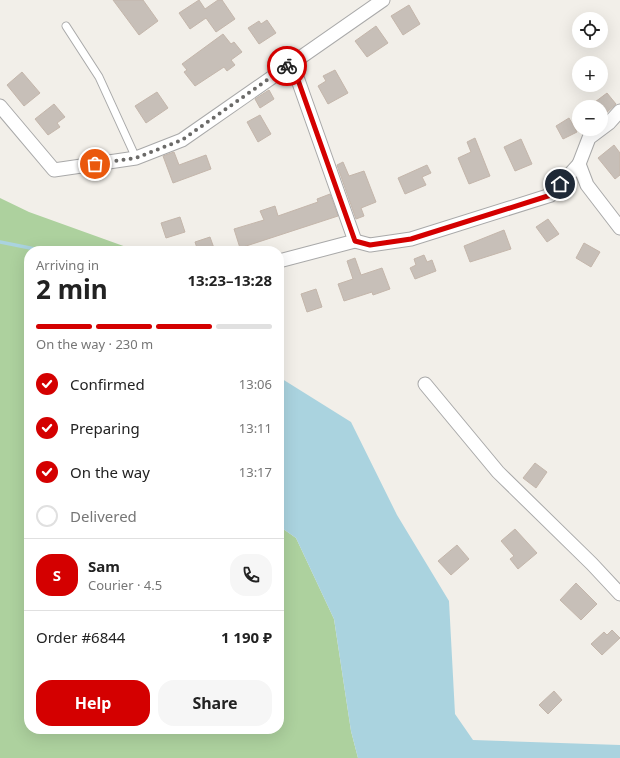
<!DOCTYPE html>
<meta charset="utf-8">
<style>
body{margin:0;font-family:"Noto Sans",sans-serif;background:#f6f6f6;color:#222;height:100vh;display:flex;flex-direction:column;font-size:15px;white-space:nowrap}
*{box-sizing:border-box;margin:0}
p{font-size:13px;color:#767676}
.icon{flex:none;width:22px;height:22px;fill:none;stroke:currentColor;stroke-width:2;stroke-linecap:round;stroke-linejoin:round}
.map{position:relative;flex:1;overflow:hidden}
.drawer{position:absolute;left:24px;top:246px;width:260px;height:488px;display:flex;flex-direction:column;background:#fff;border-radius:16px;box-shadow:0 4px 16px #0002}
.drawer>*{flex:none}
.controls{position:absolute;left:572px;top:12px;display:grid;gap:8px}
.controls a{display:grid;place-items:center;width:36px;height:36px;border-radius:50%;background:#fff;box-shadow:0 4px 16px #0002;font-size:20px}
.pin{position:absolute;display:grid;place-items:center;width:34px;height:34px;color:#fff;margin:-17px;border:2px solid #fff;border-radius:50%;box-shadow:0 1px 4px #0007}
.courier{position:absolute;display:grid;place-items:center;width:40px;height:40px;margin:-20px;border:3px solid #d40000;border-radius:50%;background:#fff;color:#222;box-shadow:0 1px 5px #0007}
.headline em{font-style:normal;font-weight:700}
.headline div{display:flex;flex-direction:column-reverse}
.headline{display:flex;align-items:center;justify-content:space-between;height:68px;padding:0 12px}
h1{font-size:26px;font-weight:700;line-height:30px}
.bar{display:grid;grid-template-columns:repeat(4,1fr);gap:6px 4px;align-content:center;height:48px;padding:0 12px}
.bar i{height:5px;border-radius:3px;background:#e0e0e0}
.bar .selected{background:#d40000}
.bar p{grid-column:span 4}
.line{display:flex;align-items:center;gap:10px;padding:0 12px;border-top:1px solid #e0e0e0}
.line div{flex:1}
.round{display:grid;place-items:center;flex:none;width:42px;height:42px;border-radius:16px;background:#f6f6f6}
ol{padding:0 12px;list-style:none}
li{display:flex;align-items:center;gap:12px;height:44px}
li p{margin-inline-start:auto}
li .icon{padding:4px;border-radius:50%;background:#d40000;color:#fff;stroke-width:4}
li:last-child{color:#767676}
li i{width:22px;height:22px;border:2px solid #e0e0e0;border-radius:50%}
.primary-button{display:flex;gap:8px;margin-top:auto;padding:8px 12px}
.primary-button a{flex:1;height:46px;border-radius:16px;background:#d40000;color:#fff;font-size:16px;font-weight:700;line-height:46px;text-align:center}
.primary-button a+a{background:#f6f6f6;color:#222}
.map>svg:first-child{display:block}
.forest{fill:#add19e}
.water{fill:#aad3df}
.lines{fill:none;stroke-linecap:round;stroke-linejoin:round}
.stream{stroke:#aad3df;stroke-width:3.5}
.building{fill:#c7bfb8;stroke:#c4b6ab}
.lane-casing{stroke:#a9a9a9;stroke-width:9}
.street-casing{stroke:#a9a9a9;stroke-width:15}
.lane{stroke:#fff;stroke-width:7}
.street{stroke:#fff;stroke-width:13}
.done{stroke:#6b6a68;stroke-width:4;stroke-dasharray:0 7.2}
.route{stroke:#d40000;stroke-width:5}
</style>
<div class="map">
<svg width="620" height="758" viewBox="0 0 620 758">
<rect width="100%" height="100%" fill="#f2efe9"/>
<polygon class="forest" points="0,198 29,212 129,248 129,251 29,251 29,729 279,729 279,526 296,538 334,619 351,731 358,758 0,758"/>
<polygon class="water" points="279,377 351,422 397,515 449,601 455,714 473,740 620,745 620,758 358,758 351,731 334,619 296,538 279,526"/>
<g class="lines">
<polyline class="stream" points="0,242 45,251"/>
</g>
<g class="building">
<polygon points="113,0 143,0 158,21 139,35"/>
<polygon points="199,0 205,9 218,0 222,0 235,19 216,32 206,18 190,29 179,13"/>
<polygon points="409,5 420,24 403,35 391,16"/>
<polygon points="267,20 276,33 259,44 248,28 259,21 261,24"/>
<polygon points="376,26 388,43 367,57 355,41"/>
<polygon points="223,34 231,44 234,42 242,52 231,60 235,65 227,71 224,67 195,86 184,72 187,70 182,64"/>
<polygon points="335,70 348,93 328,104 318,86 326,81 323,76"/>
<polygon points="22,72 40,93 24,106 7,85"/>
<polygon points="269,90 274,99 260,108 255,99"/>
<polygon points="157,92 168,108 146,123 135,106"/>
<polygon points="607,93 616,104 604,115 601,110 601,107 599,107 595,102"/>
<polygon points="54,104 65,117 57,123 60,127 48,135 35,119"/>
<polygon points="260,115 271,134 258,142 247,122"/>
<polygon points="569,118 577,132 563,139 556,126"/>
<polygon points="475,138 490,176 469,184 458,158 471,152 467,142"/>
<polygon points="521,139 532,164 515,171 504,147"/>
<polygon points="614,145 620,153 620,175 615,179 598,158"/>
<polygon points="174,152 179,165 206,155 211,169 173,183 163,156"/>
<polygon points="343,162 349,176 364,171 376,202 361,208 364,216 356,219 337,165"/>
<polygon points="427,165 431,173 422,177 426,185 405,194 398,178"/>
<polygon points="330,194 338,216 240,248 234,229 264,220 260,211 275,206 278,216 318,202 317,199"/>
<polygon points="180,217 185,232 166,238 161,223"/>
<polygon points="548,219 559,234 547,242 536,227"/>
<polygon points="504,230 511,249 470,262 464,246"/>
<polygon points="210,237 215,251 198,251 195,242"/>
<polygon points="584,243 600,252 591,267 576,258"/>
<polygon points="424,255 427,262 432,260 436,271 415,279 410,268 416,265 414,259"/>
<polygon points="355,258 361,275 382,268 390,289 373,295 372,292 344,301 338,284 353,279 347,261"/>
<polygon points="316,289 322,307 307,312 301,294"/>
<polygon points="535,463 547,472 536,488 523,478"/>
<polygon points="515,529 537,553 518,569 510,559 514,556 501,541"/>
<polygon points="457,545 469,559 451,575 438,561"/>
<polygon points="576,583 597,604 581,620 560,600"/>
<polygon points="612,630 620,638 602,655 591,644 604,632 607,635"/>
<polygon points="554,691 562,700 548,714 539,705"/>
</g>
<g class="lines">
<defs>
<polyline id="lane" points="66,26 99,77 136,158"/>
<g id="street">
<polyline points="292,63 355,241"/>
<polyline points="0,106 54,170 136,158 182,140 383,0"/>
<polyline points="579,164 589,138 609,123 620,111"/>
<polyline points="279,261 355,241 370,245 411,239 551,195 579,164 587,185 620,228"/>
<polyline points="425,384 498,472 592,564 620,594"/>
</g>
</defs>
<use href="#lane" class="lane-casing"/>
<use href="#street" class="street-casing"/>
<use href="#lane" class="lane"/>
<use href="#street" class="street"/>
</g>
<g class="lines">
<polyline class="done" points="95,164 136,158 182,140 287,66"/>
<polyline class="route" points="287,66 292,63 355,241 370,245 411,239 551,195 560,184"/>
</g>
</svg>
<div class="controls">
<a><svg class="icon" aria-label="locate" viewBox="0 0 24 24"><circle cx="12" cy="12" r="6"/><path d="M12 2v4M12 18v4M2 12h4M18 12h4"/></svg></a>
<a>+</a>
<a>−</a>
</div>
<div class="pin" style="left:95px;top:164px;background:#ea580c"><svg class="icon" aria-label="bag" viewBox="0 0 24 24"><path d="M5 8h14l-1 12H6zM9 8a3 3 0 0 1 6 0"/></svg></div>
<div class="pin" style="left:560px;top:184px;background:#1f2937"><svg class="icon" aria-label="home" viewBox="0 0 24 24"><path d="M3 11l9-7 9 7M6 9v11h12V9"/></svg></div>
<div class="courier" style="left:287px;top:66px"><svg class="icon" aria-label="bike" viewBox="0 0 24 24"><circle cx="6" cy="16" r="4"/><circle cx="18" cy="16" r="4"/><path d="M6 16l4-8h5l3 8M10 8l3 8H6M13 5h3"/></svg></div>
<section class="drawer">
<div class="headline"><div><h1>2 min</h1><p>Arriving in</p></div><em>13:23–13:28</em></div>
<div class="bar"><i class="selected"></i><i class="selected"></i><i class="selected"></i><i></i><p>On the way · 230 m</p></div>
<ol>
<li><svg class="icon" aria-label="check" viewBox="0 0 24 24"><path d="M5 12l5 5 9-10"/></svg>Confirmed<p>13:06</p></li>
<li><svg class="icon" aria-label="check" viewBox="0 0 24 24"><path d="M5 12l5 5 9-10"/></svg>Preparing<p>13:11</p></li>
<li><svg class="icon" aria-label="check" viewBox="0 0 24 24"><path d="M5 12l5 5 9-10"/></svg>On the way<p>13:17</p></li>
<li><i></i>Delivered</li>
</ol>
<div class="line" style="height:72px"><b class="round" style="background:#d40000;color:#fff">S</b><div><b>Sam</b><p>Courier · 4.5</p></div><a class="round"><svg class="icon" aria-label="phone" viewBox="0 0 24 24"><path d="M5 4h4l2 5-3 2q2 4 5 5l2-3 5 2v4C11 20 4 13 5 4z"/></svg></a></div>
<div class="line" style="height:52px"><div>Order #6844</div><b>1 190 ₽</b></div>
<div class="primary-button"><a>Help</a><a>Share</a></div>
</section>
</div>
